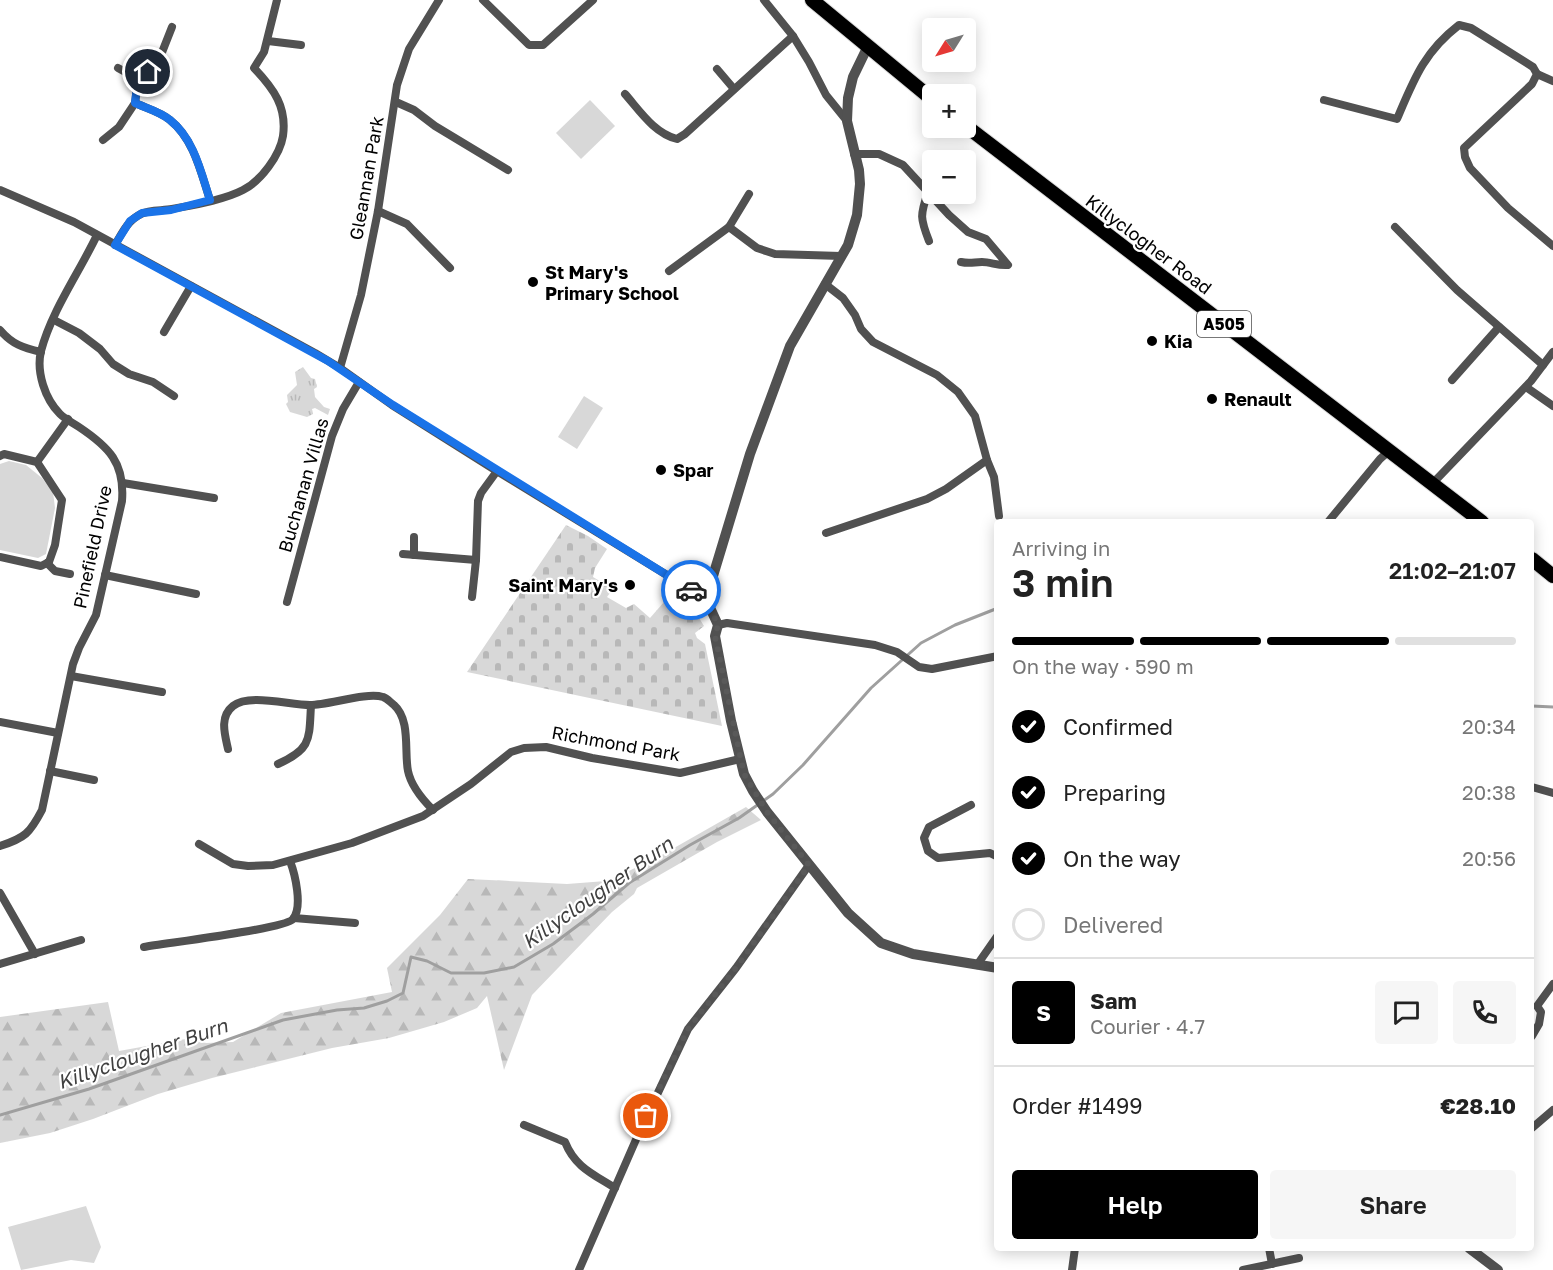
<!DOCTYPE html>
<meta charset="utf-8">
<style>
body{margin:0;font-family:"Golos Text",sans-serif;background:#f6f6f6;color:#222;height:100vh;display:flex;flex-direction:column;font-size:22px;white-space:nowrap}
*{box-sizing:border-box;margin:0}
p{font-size:20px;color:#767676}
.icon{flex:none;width:33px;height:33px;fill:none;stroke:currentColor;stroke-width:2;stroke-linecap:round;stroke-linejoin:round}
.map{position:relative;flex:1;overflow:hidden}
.details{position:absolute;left:994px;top:519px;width:540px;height:732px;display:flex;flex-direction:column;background:#fff;border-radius:6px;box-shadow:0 3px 15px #0003}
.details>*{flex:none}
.needle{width:39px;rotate:233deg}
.fabs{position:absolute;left:922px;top:18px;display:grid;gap:12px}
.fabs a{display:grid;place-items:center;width:54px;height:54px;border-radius:6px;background:#fff;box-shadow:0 3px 15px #0003;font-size:30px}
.pin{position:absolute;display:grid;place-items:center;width:51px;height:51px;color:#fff;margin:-26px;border:3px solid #fff;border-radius:50%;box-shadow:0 2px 6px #0007}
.courier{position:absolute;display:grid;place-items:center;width:60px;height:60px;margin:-30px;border:4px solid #1a73e8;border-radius:50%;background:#fff;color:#222;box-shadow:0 2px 8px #0007}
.head em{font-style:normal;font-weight:600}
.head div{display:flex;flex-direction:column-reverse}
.head{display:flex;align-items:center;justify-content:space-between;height:102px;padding:0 18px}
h1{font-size:39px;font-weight:600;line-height:45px}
.bar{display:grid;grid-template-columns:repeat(4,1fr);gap:9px 6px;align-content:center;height:72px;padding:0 18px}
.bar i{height:8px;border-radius:4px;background:#e0e0e0}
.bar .selected{background:#000}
.bar p{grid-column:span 4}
.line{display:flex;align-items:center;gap:15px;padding:0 18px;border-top:2px solid #e0e0e0}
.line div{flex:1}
.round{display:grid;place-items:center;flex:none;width:63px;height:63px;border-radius:6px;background:#f6f6f6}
ol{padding:0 18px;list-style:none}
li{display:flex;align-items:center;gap:18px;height:66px}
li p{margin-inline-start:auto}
li .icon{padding:6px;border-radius:50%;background:#000;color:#fff;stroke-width:4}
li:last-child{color:#767676}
li i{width:33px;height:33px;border:3px solid #e0e0e0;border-radius:50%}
.cta{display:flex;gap:12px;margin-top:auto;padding:12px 18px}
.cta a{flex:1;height:69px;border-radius:6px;background:#000;color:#fff;font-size:24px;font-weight:600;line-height:69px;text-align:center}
.cta a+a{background:#f6f6f6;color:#222}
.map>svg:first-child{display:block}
.green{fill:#d8d8d8}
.forest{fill:url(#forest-firs)}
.cemetery{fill:url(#cemetery-stones)}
.park{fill:url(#park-tufts)}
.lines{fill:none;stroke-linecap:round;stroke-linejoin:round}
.stream{stroke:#9f9f9f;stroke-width:3}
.trunk-casing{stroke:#dbdbdb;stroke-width:16}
.minor{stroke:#515151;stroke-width:8}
.tertiary{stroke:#515151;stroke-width:10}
.trunk{stroke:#000;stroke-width:14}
.done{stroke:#595959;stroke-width:6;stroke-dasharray:0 10.8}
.route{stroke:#1a73e8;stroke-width:8}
.poi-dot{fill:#000;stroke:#fff;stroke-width:2}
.labels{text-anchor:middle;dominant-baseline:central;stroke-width:4.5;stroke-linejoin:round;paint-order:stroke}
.shield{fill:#fff;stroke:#4c4c4c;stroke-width:1.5}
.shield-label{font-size:16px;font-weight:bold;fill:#000}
.street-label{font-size:18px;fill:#000;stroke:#fff}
.poi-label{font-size:18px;font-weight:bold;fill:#000;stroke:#fff;text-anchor:start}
.water-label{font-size:20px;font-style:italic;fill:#404040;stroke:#fff}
</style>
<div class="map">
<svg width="1553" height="1270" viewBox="0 0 1553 1270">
<defs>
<pattern id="forest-firs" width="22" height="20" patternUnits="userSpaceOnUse" patternTransform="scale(1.5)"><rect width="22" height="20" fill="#d8d8d8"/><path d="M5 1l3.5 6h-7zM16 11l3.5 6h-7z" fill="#b8b8b8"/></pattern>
<pattern id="cemetery-stones" width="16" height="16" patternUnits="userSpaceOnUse" patternTransform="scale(1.5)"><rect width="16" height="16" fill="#d8d8d8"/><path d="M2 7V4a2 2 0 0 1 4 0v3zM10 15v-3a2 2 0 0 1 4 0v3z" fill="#b8b8b8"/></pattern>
<pattern id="park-tufts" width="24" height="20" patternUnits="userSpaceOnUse" patternTransform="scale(1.5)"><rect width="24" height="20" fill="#d8d8d8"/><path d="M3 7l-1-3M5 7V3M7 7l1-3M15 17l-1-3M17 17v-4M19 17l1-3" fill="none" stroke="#b8b8b8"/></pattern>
</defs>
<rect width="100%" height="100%" fill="#fff"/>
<g class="green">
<polygon points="590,100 615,126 581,159 556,133"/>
<polygon points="584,396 603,408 577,449 558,437"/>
<polygon points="9,461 26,465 42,478 53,492 55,508 46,554 38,558 0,550 0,464"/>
<polygon points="86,1206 101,1247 94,1263 71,1260 21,1270 8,1227"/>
</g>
<polygon class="forest" points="746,807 761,820 717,842 637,888 634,894 612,912 532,995 504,1070 487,996 477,1008 444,1022 389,1038 332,1048 212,1078 158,1094 93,1119 50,1133 0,1143 0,1017 108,1002 119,1051 191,1038 206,1043 233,1042 281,1013 392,992 387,968 440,915 468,879 567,884 606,881 653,860"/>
<polygon class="cemetery" points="566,525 588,536 607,549 595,568 593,577 613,589 607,597 626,608 634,604 650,618 671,594 696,613 704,626 695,633 697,638 705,644 722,726 467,672"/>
<polygon class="park" points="303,367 311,378 315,379 317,387 314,389 315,397 324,407 330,409 328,415 315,408 312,409 313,414 307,417 290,412 286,404 288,402 287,395 297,385 295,372"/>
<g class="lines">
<g class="stream">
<polyline points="1532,706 1553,707"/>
<polyline points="0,1115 89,1089 283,1020 337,1010 364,1008 387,1001 403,993 411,957 427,961 451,973 484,973 514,967 553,944 593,914 629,883 690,845 739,818 773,794 803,765 871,688 921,643 955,625 998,608"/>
</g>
<defs>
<g id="trunk">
<polyline points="812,0 933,100"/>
<polyline points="966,126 1482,522"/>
<polyline points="1532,559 1553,576"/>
</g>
</defs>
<use href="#trunk" class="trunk-casing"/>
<g class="minor">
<polyline points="483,0 529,45 543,45 593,0"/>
<polyline points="764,0 793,36 809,62 826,95 847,121"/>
<polyline points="268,41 301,45"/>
<polyline points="118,68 138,79"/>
<polyline points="717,69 734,89"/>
<polyline points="1537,74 1553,81"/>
<path d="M625,94c15,17 29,39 52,45l8,-5 108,-98"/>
<path d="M1324,100l73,19c17,-40 27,-67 62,-94l12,3 62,39 4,7 -5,10 -68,64 1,9 5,11 38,40 45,38"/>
<polyline points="396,102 414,110 435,126 508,170"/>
<path d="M135,103c11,5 26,9 35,17 24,19 31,53 40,80"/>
<polyline points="103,140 119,127 135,103 138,79 157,65 172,27"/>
<path d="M854,154h25l24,11 46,50 19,17 18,7 22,26c-10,1 -17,-3 -26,-3 -8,0 -12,2 -21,0"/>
<polyline points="0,190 74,222 315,353 340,368 392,405 492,468 706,599"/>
<path d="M928,192c-8,23 -8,26 1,49"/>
<polyline points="378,211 407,224 450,268"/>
<polyline points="729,227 757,248 775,254 841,256"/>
<polyline points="1395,227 1457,290 1543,365"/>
<path d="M115,245c7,-12 13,-25 26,-31 9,-5 22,-3 31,-5 21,-4 52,-9 71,-19 18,-9 37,-35 40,-54 4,-29 -9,-47 -29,-68l10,-16 13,-52"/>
<polyline points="669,271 729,227 749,194"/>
<polyline points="825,284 843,298 855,315 861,329 873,342 937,375 958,392 975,416 987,460 946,489 927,499 826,533"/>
<polyline points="54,320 79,333 100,349 113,364 129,374 153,382 174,396"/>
<path d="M0,330c12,14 23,18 41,22"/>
<polyline points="164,332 191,286"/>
<polyline points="340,368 361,295 378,211 397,85 409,49 439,0"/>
<polyline points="1452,380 1499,327"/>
<polyline points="1526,387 1553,406"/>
<polyline points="0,456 4,454 37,462 62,500 55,545 49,562 41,566 0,557"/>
<polyline points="987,460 994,477 999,516"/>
<polyline points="37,462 68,419"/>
<polyline points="123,483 214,498"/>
<polyline points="1432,484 1531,381 1553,352"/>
<polyline points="1328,522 1380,459 1390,450"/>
<polyline points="403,554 476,560"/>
<polyline points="414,555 414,537"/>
<polyline points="47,563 55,571 70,574"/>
<polyline points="105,575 196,594"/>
<polyline points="472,597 476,560 478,501 481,493 497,471"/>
<polyline points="287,602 332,436 343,409 359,382"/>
<polyline points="718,625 727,623 875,645 897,652 919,667 932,669 998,656"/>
<polyline points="71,676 162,692"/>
<polyline points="0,722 58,733"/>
<path d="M228,749c-3,-14 -9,-32 5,-43 16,-13 56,-1 77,-1 19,0 56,-13 73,-8 4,1 8,6 11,8 17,15 10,47 14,66 3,15 15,29 25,39"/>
<path d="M278,764c34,-15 31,-25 33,-59"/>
<polyline points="50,771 94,780"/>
<polyline points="1532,787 1553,793"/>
<polyline points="971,805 929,827 924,838 928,851 938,858 990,853 998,857"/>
<polyline points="199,844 233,864 248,866 273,865 352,843 423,816 471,784 511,752 524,748 546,747 592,758 680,773 740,759"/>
<path d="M0,846c25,-8 30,-13 42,-36l31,-146 6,-16 17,-33 26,-114c3,-38 -13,-54 -43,-74 -6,-4 -14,-8 -19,-13 -15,-15 -24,-42 -19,-63 11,-41 38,-78 56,-116"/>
<polyline points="0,893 35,954"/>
<polyline points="294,918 355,923"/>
<path d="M144,947c22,-4 141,-18 149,-28 10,-12 2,-45 -3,-58"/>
<polyline points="0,964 81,940"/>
<polyline points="977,965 998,935"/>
<polyline points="1532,1036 1539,1024 1541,1012 1537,1006 1553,984"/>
<path d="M524,1125l41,17c10,25 28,32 50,46"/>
<polyline points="1532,1128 1553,1110"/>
<polyline points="1269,1248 1272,1264"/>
<polyline points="579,1270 638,1135 688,1029 736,968 809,865"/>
<polyline points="1072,1270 1075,1248"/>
<polyline points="1243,1270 1299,1258"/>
</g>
<g class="tertiary">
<polyline points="868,46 853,77 848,98 847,121 859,170 860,184 857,215 848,245 790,346 750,454 706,599 718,625 715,636 731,721 744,774 753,791 767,812 848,913 881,943 913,954 998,968"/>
<polyline points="1469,1248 1498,1270"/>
</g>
<use href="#trunk" class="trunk"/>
</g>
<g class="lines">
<polyline class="done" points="646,1116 688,1029 736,968 809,865 767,812 744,774 715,636 718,625 706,599 691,590"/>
<path class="route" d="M148,72l-10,7 -3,24c11,5 26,9 35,17 24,19 31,52 40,80l-39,10 -29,3 -12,8 -15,24 213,116 65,44 298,185"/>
</g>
<g class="poi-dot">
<circle cx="533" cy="282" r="6"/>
<circle cx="1152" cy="341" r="6"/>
<circle cx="1212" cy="399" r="6"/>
<circle cx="661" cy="470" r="6"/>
<circle cx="630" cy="585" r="6"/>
</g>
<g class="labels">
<rect class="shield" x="1197" y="311" width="54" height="26" rx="4.5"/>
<g class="shield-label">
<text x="1224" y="324">A505</text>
</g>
<g class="street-label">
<text transform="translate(366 178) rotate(-80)">Gleannan Park</text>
<text transform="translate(1149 244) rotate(37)">Killyclogher Road</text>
<text transform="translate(303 485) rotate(-74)">Buchanan Villas</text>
<text transform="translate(92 547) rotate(-78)">Pinefield Drive</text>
<text transform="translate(616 743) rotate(10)">Richmond Park</text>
</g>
<g class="poi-label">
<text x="545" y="272">St Mary's<tspan x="545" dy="21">Primary School</tspan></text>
<text x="1164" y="341">Kia</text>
<text x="1224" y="399">Renault</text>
<text x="673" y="470">Spar</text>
<text x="618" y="585" text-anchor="end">Saint Mary's</text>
</g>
<g class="water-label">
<text transform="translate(597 892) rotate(-35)">Killyclougher Burn</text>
<text transform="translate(142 1053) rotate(-19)">Killyclougher Burn</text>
</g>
</g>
</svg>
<div class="fabs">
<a><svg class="needle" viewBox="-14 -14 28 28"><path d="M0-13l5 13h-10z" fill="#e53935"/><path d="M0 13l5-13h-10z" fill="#767676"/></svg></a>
<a>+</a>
<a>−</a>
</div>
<div class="pin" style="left:646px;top:1116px;background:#ea580c"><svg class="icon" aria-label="bag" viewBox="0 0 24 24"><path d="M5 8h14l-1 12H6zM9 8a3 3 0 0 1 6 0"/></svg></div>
<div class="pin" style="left:148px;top:72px;background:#1f2937"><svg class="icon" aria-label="home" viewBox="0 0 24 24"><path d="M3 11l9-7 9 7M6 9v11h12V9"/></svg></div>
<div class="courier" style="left:691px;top:590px"><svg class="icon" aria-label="car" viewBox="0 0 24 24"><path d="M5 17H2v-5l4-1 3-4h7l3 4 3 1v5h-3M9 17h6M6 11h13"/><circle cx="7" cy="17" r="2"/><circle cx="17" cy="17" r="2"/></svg></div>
<section class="details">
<div class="head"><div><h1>3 min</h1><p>Arriving in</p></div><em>21:02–21:07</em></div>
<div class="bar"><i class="selected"></i><i class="selected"></i><i class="selected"></i><i></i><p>On the way · 590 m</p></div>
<ol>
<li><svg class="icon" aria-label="check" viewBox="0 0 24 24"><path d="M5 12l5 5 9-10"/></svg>Confirmed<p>20:34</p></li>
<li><svg class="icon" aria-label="check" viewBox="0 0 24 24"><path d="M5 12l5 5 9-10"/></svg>Preparing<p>20:38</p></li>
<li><svg class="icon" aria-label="check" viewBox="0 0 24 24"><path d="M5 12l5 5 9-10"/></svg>On the way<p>20:56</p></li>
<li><i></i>Delivered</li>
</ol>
<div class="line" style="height:108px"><b class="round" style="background:#000;color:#fff">S</b><div><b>Sam</b><p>Courier · 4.7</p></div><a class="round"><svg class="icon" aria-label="chat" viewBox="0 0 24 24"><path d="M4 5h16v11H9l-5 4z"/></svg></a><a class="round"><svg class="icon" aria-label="phone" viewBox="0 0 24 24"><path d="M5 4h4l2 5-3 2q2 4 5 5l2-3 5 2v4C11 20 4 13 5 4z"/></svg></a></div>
<div class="line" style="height:78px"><div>Order #1499</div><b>€28.10</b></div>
<div class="cta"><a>Help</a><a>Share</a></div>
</section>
</div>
